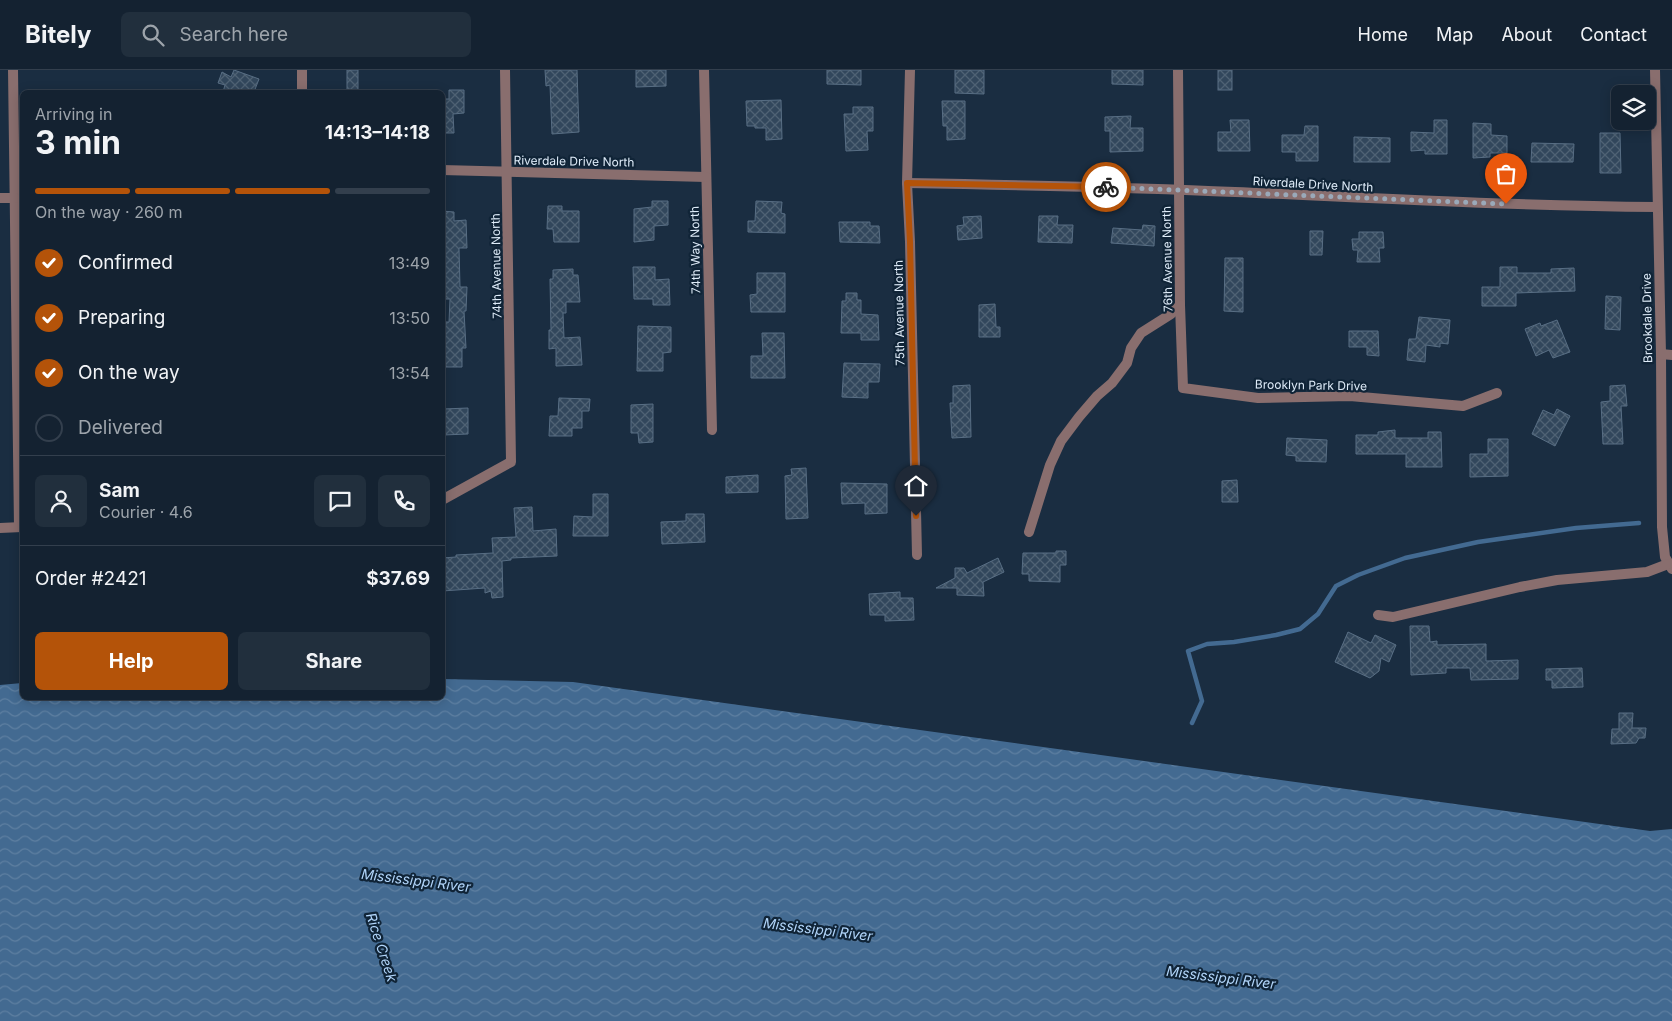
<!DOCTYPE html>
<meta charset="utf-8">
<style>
body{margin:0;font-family:Inter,sans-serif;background:#212f3d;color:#f1f3f6;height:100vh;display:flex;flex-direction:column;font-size:19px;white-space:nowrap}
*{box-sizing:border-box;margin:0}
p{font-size:16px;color:#9da4ab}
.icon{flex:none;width:28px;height:28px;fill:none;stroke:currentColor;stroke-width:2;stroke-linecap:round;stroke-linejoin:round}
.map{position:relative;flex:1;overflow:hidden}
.drawer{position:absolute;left:20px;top:20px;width:425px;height:610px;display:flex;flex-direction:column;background:#142231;border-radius:8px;box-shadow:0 2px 12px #0003,0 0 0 1px #333f4d}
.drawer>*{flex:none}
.fabs{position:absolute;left:1611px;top:15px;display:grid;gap:10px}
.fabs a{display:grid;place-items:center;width:45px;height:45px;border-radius:8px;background:#142231;box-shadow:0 2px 12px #0003,0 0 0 1px #333f4d;font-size:25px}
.pin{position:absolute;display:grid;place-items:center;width:42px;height:42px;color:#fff;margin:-51px -21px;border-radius:50% 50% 50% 0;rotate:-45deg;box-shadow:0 0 5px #0007}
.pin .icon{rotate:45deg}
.courier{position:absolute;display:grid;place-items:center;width:50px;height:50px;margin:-25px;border:4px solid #b45309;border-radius:50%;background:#fff;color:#222;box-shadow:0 1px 6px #0007}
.headline em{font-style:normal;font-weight:700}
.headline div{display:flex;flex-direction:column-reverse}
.headline{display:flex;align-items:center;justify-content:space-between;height:85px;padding:0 15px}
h1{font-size:32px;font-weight:700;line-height:38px}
.bar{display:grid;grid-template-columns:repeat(4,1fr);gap:8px 5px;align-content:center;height:60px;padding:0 15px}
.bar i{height:6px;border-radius:4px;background:#333f4d}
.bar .on{background:#b45309}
.bar p{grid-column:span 4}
.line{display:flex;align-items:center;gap:12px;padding:0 15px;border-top:1px solid #333f4d}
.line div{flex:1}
.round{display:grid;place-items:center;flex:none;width:52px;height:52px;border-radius:8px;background:#212f3d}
ol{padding:0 15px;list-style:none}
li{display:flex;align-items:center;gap:15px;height:55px}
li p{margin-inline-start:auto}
li .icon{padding:5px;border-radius:50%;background:#b45309;color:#fff;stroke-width:4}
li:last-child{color:#9da4ab}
li i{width:28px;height:28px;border:2px solid #333f4d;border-radius:50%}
.cta{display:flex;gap:10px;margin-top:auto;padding:10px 15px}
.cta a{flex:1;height:58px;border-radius:8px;background:#b45309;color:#fff;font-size:20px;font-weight:700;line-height:58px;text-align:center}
.cta a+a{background:#212f3d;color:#f1f3f6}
header{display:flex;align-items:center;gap:30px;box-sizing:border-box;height:70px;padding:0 25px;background:#142231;border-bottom:1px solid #333f4d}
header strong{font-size:24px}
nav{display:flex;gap:28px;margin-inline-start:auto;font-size:18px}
.search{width:350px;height:45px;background:#212f3d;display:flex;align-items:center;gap:12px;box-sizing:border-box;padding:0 18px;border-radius:8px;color:#9da4ab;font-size:19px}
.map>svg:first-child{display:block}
.water{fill:url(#water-waves)}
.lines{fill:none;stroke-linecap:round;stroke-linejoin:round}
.stream{stroke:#436a91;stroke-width:4.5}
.building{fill:url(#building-cross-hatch);stroke:#586e84}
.minor{stroke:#896e6e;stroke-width:10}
.done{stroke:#9aa9b9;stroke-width:5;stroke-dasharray:0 9}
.route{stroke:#b45309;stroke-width:6}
.labels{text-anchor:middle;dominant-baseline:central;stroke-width:4.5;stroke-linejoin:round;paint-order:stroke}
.street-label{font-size:12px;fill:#dfecf9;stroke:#102437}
.water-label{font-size:14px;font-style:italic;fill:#b2d6fb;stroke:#102437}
</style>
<header>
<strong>Bitely</strong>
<div class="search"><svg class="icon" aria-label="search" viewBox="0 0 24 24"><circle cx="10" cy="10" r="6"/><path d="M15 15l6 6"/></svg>Search here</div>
<nav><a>Home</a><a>Map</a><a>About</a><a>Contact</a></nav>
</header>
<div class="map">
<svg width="1672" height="951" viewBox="0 0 1672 951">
<defs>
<pattern id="water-waves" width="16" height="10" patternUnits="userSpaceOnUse" patternTransform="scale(1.25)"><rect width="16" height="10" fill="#436a91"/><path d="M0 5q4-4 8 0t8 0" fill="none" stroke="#5e7fa1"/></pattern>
<pattern id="building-cross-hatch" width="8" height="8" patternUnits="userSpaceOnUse" patternTransform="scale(1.25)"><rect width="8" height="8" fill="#32475c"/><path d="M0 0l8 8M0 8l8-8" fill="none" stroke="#4f6274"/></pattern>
</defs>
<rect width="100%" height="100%" fill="#1a2d41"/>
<polygon class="water" points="443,609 573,612 1650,761 1672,759 1672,951 0,951 0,615 22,613 22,628 442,628"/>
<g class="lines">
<polyline class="stream" points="1192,653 1202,631 1188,581 1207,574 1234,572 1276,565 1300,559 1318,544 1336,516 1358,505 1405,488 1478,472 1576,458 1639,453"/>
</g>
<g class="building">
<polygon points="234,0 259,9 254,22 223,22 225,15 218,13 222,2 231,7"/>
<rect x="347" y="0" width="11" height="22"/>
<polygon points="545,0 577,0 579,62 552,64 550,15 546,16"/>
<polygon points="636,0 666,0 666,16 636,17"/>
<polygon points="827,0 861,0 861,15 827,14"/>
<polygon points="955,0 984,0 984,24 955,23"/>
<polygon points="1112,0 1143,0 1143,15 1112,14"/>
<rect x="1218" y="0" width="14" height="20"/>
<polygon points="449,20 464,20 464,43 453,44 454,63 442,63 442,29 449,29"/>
<polygon points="781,30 782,69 766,70 766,58 755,58 755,56 747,56 746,31"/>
<polygon points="942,31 965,31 965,69 947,70 947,56 943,56"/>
<polygon points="853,37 873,37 873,61 867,61 868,80 846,81 844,44 853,44"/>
<polygon points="1131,46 1130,58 1143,58 1143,81 1110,82 1110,61 1105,61 1105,47"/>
<polygon points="1230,50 1249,50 1250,81 1218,81 1218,62 1231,62"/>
<polygon points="1434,50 1447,50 1447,84 1425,84 1425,80 1411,81 1411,62 1434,63"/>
<polygon points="1473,53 1491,54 1491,65 1507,66 1507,83 1490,83 1490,87 1473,88"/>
<polygon points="1305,56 1318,56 1318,91 1296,91 1296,82 1282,82 1282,65 1304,65"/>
<polygon points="1600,63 1620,63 1621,103 1600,103"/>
<polygon points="1354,67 1390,68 1390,92 1354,92"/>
<polygon points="1532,73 1574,74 1573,92 1531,92"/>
<polygon points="652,131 668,131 668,155 654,156 654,170 634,172 634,139 652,137"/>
<polygon points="756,131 782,132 781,143 785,144 785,163 748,162 748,151 755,151"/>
<polygon points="548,136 562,136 562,141 579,141 579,172 554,172 553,159 547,159"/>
<polygon points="442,141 454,142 454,151 466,150 467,178 459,178 460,217 467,217 466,241 464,241 466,278 462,278 462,297 442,297 442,252 449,252 450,229 442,229"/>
<polygon points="981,146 982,168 958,170 957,156 964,155 963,147"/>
<polygon points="1039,146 1058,146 1057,155 1073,155 1072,173 1038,172"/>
<polygon points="839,152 870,152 870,156 879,156 880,173 840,172"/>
<polygon points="1143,155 1155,156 1154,176 1111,173 1113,158 1142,160"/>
<polygon points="1310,161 1323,161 1322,185 1310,185"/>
<polygon points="1359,162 1383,162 1384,178 1379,178 1380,192 1357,192 1358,180 1353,180 1352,169 1359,169"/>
<polygon points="1225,188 1243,188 1243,242 1224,241"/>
<polygon points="633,197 655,197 655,210 669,209 670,235 653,235 653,229 634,229"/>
<polygon points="1500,197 1517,197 1517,203 1551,203 1551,199 1574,198 1575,221 1516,223 1516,236 1482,236 1482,217 1500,217"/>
<polygon points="573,199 573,205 578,205 580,232 566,232 566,243 563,243 564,268 580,267 582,295 556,296 556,278 549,279 549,260 551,260 550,209 553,209 553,200"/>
<polygon points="757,203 785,203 785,242 751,242 750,225 757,224"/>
<polygon points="846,223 857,223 857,230 861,230 861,244 878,245 879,270 861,270 861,263 841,263 842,231 846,231"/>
<polygon points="1606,226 1621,227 1620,260 1605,259"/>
<polygon points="995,234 996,257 1000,257 1000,267 979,267 979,235"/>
<polygon points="1419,247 1450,250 1448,274 1440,273 1440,277 1426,275 1425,292 1407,290 1409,269 1416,269"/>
<polygon points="1557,250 1570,282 1553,288 1549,280 1536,286 1525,259 1540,253 1541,256"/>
<polygon points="638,256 671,257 671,282 663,283 663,301 637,301"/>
<polygon points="1349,261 1378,261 1379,286 1367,285 1367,277 1349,277"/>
<polygon points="762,263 784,263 785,308 751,308 751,286 763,286"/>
<polygon points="844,293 880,294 879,312 868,312 868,328 842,327"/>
<polygon points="970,315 971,367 952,368 950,333 953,333 953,316"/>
<polygon points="1625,315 1627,336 1621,336 1623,374 1603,374 1601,332 1610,331 1610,316"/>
<polygon points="559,328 590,329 589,341 582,341 582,358 572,358 572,366 549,366 550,346 558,346"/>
<polygon points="653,334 653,372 639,373 638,363 631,363 631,335"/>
<polygon points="468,338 468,364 443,365 443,339"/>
<polygon points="1557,339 1570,346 1555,376 1532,364 1543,340 1554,345"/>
<polygon points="1395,360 1395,368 1428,368 1428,362 1441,362 1442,397 1406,397 1406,384 1356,384 1356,365 1378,365 1378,362"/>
<polygon points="1287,368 1327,370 1326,392 1296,391 1296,386 1286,385"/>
<polygon points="1488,369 1508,369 1508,406 1470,407 1470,384 1488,384"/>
<polygon points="806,398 808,448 786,449 785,406 792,405 791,399"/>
<polygon points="758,405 758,422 726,423 726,407"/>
<polygon points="1237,410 1238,432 1222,432 1222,411"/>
<polygon points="841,413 887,414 887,443 865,444 865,433 842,434"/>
<polygon points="593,424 608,424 608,466 573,466 574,446 593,447"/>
<polygon points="532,437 533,461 556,459 557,486 511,488 511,490 502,491 503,527 492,528 491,521 485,523 485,518 442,521 442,488 456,487 456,485 493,483 492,468 516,467 514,438"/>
<polygon points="686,444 704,444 705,472 662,474 661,452 686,451"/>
<polygon points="1056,481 1066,481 1066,495 1060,495 1060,512 1029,511 1029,504 1022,504 1023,483 1056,483"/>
<polygon points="998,488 1004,502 983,512 984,526 957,525 957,518 936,518 955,508 955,498 964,498 967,503"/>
<polygon points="900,522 900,528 913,528 914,550 885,551 885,545 870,545 869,524"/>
<polygon points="1410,556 1429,556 1430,572 1437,571 1437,575 1486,574 1486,591 1518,590 1518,609 1471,610 1470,598 1446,598 1446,603 1411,605"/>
<polygon points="1348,562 1371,573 1375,565 1396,575 1389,592 1381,588 1379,601 1370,608 1335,592"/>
<polygon points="1582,598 1583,617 1552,618 1552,610 1546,610 1546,599"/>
<polygon points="1619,643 1633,643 1632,658 1646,658 1645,668 1639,668 1636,673 1611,674 1612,659 1619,659"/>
</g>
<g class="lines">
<g class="minor">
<polyline points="13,0 19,457"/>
<polyline points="302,0 302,22"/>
<polyline points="704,0 712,360"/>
<polyline points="910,0 907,113 910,172 917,485"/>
<polyline points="1178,0 1180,235 1183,318 1258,328 1350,326 1463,336 1497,323"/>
<polyline points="1655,0 1661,284 1662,457 1665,487 1672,499"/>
<polyline points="442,100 706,107"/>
<path d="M907,113c110,2 219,4 328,9 141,6 281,14 422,15"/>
<polyline points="0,128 15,128"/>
<polyline points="1661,284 1672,285"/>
<polyline points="442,430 511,392 505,0"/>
<polyline points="0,458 22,457"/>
<polyline points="1029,462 1050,395 1061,371 1079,347 1097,326 1112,313 1127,293 1131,278 1141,263 1171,244 1180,235"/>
<polyline points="1378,545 1393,547 1520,517 1557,510 1647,502 1668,494"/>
</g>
</g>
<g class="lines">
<polyline class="done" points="1106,117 1506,134"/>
<polyline class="route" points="916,446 910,172 907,113 1106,117"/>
</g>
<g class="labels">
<g class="street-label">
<text transform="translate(574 91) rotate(1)">Riverdale Drive North</text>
<text transform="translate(1313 114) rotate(3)">Riverdale Drive North</text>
<text transform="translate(695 180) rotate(-91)">74th Way North</text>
<text transform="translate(1167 189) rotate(-91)">76th Avenue North</text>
<text transform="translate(496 196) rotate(-91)">74th Avenue North</text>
<text transform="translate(899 243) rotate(-91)">75th Avenue North</text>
<text transform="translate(1647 248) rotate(-91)">Brookdale Drive</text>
<text transform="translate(1311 315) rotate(1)">Brooklyn Park Drive</text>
</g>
<g class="water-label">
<text transform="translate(416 810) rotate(7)">Mississippi River</text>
<text transform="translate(818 859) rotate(7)">Mississippi River</text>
<text transform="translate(382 877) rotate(72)">Rice Creek</text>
<text transform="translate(1221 907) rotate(7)">Mississippi River</text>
</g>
</g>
</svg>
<div class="fabs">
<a><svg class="icon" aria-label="layers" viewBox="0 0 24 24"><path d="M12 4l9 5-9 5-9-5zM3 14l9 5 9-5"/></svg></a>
</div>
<div class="pin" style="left:1506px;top:134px;background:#ea580c"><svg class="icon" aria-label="bag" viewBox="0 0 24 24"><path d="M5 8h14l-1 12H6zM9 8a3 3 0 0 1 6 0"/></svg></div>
<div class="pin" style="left:916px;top:446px;background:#1f2937"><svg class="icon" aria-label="home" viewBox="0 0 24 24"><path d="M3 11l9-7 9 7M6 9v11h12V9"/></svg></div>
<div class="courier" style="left:1106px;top:117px"><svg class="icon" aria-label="bike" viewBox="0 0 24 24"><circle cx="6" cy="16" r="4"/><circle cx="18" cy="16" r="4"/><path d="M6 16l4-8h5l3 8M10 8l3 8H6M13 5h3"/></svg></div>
<section class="drawer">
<div class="headline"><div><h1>3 min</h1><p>Arriving in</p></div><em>14:13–14:18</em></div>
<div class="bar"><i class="on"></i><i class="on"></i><i class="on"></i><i></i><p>On the way · 260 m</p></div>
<ol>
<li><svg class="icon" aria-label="check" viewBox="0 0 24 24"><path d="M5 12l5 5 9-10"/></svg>Confirmed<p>13:49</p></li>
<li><svg class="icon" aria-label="check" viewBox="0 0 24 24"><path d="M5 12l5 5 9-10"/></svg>Preparing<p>13:50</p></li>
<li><svg class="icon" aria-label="check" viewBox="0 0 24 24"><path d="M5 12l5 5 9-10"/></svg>On the way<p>13:54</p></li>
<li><i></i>Delivered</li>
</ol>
<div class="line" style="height:90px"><a class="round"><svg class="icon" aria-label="person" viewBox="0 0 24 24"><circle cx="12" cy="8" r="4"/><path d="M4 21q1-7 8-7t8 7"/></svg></a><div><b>Sam</b><p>Courier · 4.6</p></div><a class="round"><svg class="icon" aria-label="chat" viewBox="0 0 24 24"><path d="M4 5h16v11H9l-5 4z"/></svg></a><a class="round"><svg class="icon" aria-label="phone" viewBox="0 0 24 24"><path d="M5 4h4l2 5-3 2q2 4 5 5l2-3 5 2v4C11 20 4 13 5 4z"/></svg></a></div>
<div class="line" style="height:65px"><div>Order #2421</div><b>$37.69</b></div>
<div class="cta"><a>Help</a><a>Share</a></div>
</section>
</div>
